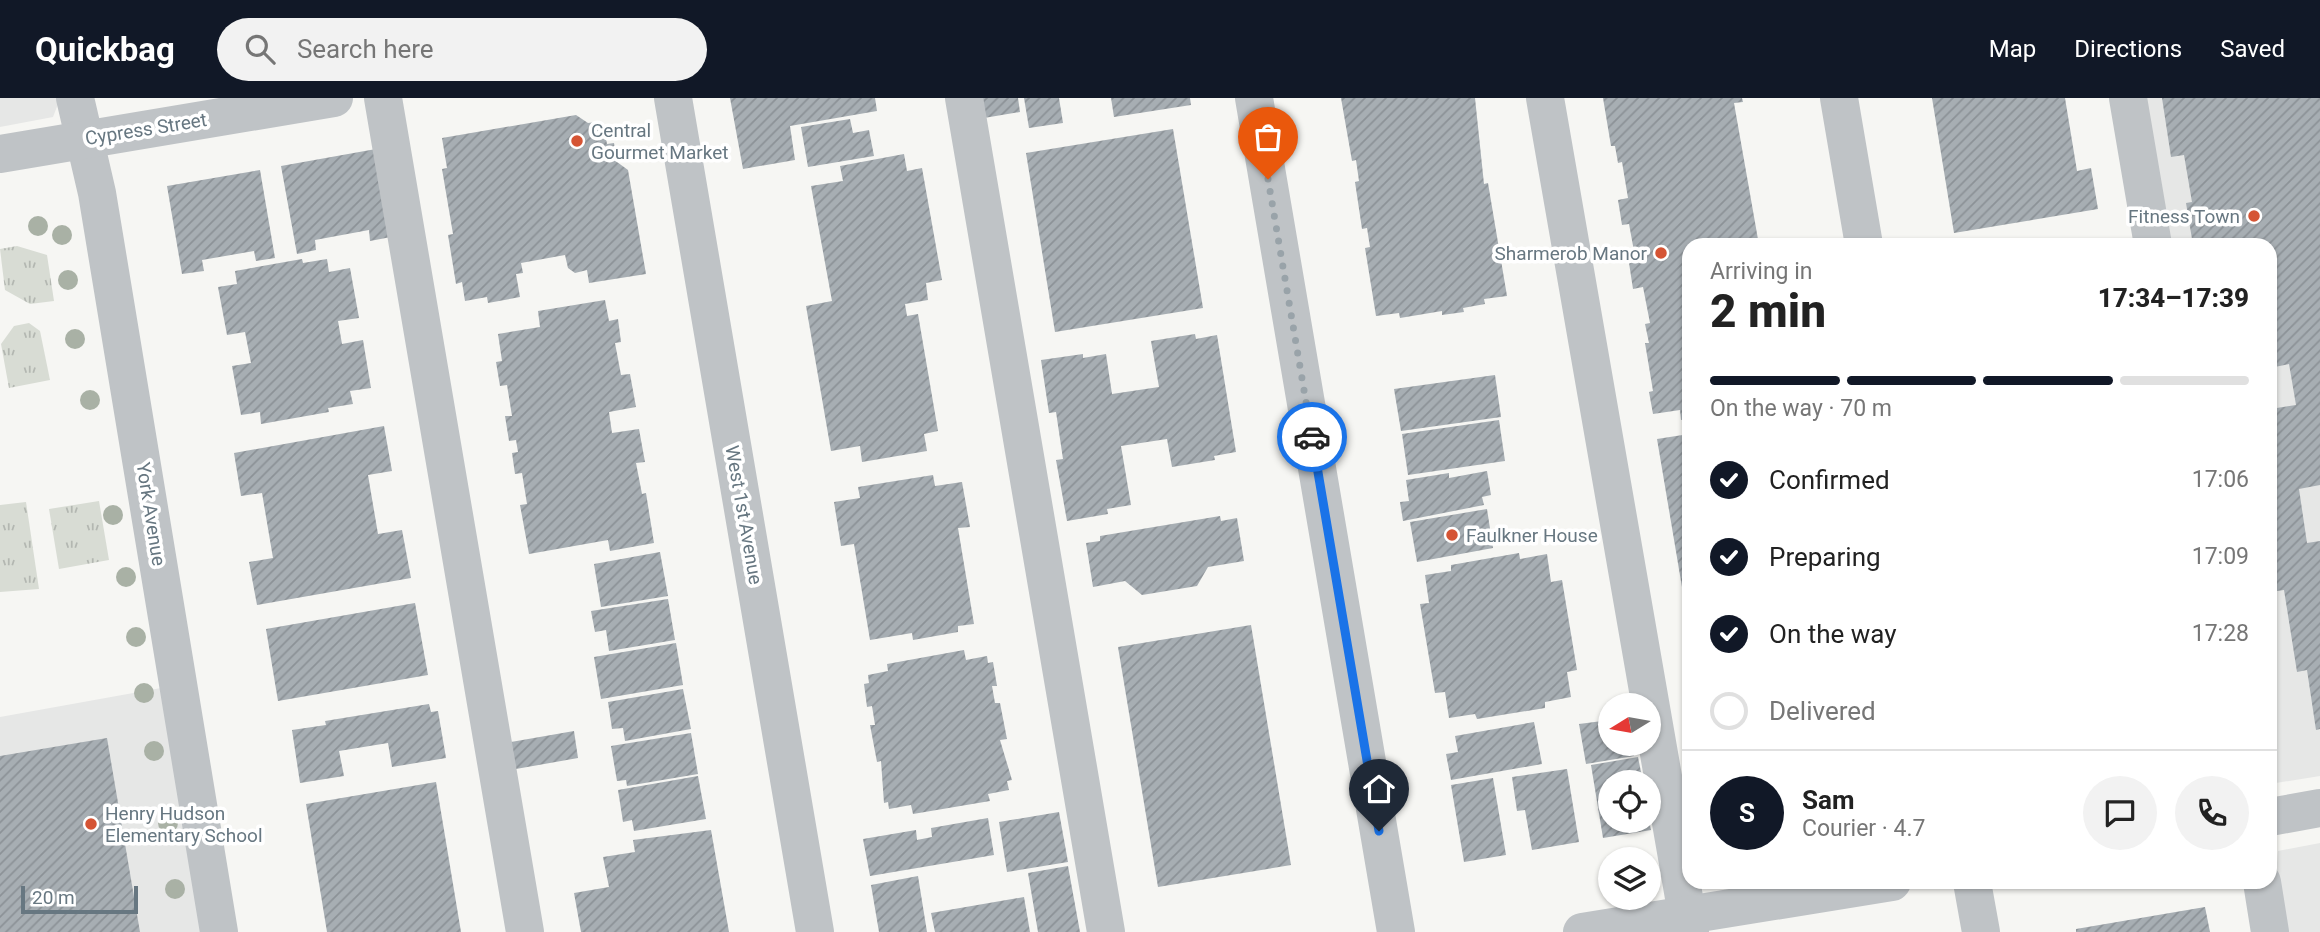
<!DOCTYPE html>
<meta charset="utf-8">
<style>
body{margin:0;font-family:Roboto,sans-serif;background:#f2f2f2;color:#222;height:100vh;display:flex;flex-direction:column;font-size:26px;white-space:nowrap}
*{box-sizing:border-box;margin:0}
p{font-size:23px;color:#767676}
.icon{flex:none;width:38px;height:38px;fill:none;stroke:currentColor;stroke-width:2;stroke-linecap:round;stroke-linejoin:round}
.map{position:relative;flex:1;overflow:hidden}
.side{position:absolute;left:1682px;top:140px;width:595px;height:651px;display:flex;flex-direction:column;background:#fff;border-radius:21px;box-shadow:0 2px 5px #0004}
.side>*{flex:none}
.needle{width:46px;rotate:259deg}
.buttons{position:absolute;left:1598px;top:595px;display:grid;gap:14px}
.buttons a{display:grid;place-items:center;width:63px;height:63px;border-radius:50%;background:#fff;box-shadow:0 2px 5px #0004;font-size:35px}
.scale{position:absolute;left:21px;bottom:18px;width:117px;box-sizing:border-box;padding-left:7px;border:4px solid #677781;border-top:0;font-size:19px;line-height:24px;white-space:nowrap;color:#677781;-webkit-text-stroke:5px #fff;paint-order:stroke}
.pin{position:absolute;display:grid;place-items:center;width:60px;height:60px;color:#fff;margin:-72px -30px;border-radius:50% 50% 50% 0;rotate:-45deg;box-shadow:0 0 7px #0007}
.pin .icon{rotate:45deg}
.courier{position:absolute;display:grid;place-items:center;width:70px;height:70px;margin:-35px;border:5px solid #1a73e8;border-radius:50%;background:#fff;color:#222;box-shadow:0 2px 9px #0007}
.overview em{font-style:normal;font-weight:800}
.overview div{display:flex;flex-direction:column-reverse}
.overview{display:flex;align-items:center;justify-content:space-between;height:119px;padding:0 28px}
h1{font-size:46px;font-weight:800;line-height:52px}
.bar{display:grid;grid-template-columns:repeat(4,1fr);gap:10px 7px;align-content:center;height:84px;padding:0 28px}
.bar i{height:9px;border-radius:5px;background:#e0e0e0}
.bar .current{background:#111827}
.bar p{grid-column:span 4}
.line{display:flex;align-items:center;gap:18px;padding:0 28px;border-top:2px solid #e0e0e0}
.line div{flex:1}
.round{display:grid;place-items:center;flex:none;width:74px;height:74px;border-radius:37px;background:#f2f2f2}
ol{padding:0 28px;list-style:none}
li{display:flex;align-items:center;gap:21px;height:77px}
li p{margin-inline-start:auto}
li .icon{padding:7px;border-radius:50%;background:#111827;color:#fff;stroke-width:4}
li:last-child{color:#767676}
li i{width:38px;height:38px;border:4px solid #e0e0e0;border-radius:50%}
header{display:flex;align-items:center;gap:42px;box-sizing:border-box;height:98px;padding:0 35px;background:#111827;color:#fff}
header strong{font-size:33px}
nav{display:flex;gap:38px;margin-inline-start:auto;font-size:24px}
.search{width:490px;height:63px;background:#f2f2f2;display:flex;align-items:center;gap:18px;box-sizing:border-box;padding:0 24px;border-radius:38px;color:#767676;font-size:26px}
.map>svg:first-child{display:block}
.built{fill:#e6e7e6}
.park{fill:url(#park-tufts)}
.building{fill:url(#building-hatch)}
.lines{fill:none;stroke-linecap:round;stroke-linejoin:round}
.minor{stroke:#bfc3c6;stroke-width:38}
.tree{fill:#a9b1a5}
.done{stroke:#99a3a9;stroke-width:7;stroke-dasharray:0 12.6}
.route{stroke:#1a73e8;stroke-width:9}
.poi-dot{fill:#d55434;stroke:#fff;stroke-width:2.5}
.labels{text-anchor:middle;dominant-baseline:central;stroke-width:7;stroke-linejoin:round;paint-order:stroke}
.street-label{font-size:19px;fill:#677781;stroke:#fff}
.poi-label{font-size:19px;fill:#677781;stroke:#fff;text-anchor:start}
</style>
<header>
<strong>Quickbag</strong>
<div class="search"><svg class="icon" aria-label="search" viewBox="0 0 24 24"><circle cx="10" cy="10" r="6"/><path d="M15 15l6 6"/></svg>Search here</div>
<nav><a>Map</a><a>Directions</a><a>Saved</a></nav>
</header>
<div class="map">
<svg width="2320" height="834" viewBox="0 0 2320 834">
<defs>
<pattern id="park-tufts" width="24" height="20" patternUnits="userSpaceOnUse" patternTransform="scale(1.75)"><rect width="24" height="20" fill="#d8dcd4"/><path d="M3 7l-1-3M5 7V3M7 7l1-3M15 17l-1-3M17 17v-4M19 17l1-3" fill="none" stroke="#b3b7b1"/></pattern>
<pattern id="building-hatch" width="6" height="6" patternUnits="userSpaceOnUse" patternTransform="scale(1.75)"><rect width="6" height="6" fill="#a7aeb3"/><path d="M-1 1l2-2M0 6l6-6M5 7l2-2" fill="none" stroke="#8c9297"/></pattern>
</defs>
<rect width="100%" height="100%" fill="#f6f6f3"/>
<g class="built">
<polygon points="0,0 58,0 58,6 53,19 0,29"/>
<polygon points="2137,0 2320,0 2320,678 2270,686 2270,147 2160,147"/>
<polygon points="161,590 201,834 0,834 0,619"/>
<polygon points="2320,745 2320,834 2271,834 2278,753"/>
</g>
<g class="park">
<polygon points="17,148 47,157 54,203 30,206 5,192 0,151"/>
<polygon points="29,225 40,233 50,282 9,290 1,246 14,228"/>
<polygon points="99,403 109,462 59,471 49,411"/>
<polygon points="26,404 39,491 0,494 0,407"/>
</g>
<g class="building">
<polygon points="730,0 875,0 877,13 790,28 795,62 743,71"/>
<polygon points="980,0 1018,0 1020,14 984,20"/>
<polygon points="1024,0 1059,0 1063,25 1029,30"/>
<polygon points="1111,0 1190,0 1191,7 1114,19"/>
<polygon points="1341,0 1475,0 1484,86 1488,85 1507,198 1484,201 1485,206 1463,210 1464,214 1442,217 1442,213 1400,220 1399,215 1376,218 1365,150 1370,149 1367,130 1362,131 1355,84 1359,83 1356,62 1352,63"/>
<polygon points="1603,0 1742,0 1743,4 1734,5 1759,147 1689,147 1689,321 1681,322 1680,312 1653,316 1649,294 1653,293 1645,245 1649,245 1645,226 1650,225 1643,189 1633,191 1629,165 1636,164 1629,126 1622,127 1618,102 1628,100 1622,64 1618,65 1615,48 1611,48"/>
<polygon points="1932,0 2065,0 2077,73 2091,70 2098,111 1954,135"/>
<polygon points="2162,0 2320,0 2320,387 2299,391 2307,445 2320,443 2320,631 2316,632 2307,572 2297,574 2284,492 2270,494 2270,311 2296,307 2289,266 2270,270 2270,147 2193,147 2186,105 2192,104 2184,57 2171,59"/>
<polygon points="576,17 588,25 596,24 604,30 607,46 614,45 617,64 628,72 646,176 589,185 587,172 575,175 568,170 565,157 521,165 523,175 516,176 520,199 488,205 487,199 465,203 462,184 456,186 448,137 453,136 442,71 447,70 442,40"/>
<polygon points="850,21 853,35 869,32 874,58 808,69 801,29"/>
<polygon points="1173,31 1203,210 1055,234 1026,55"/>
<polygon points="376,51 391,139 370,143 369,132 315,142 316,152 297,156 281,68"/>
<polygon points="904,56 907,73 922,70 942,182 926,185 928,202 905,206 907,218 918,216 938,333 924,336 927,353 862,364 860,348 831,353 806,208 832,203 811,88 843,83 840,68"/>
<polygon points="260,72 275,160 256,163 254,153 202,162 204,173 182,176 167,88"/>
<polygon points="1998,141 1999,147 1975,147 1975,146"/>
<polygon points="302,161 303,165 327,161 329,174 350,170 359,220 338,223 342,246 363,242 371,290 350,293 353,306 328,310 329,314 261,326 260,314 241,317 232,268 251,265 245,234 227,237 218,189 237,186 235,173"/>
<polygon points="605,202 609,223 618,221 621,244 615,245 621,277 630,276 636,309 609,314 612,335 639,331 645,364 636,365 642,396 646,395 654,445 610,453 608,442 529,456 520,407 527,406 522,375 515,376 512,355 518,354 516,342 509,343 505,318 512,318 507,287 500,288 496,264 502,263 498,236 540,229 538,213"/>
<polygon points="1195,236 1196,241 1217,237 1236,354 1214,358 1215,362 1172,369 1167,341 1121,348 1131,407 1107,411 1108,416 1067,423 1056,362 1063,361 1056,314 1049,315 1041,262 1083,256 1083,260 1106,256 1112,296 1159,289 1151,243"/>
<polygon points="1495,277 1501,319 1401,333 1394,291"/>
<polygon points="1499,322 1505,363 1408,377 1402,336"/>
<polygon points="384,328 392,373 368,377 378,436 402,432 411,480 257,507 249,464 273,460 262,395 241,398 234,355"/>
<polygon points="1689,336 1689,494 1683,495 1657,341"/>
<polygon points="1487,373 1491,397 1482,399 1484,407 1403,423 1400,404 1409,403 1406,382 1449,375 1449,380"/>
<polygon points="933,377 935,388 962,384 970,429 958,430 974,526 958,528 958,534 913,542 912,535 870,542 854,446 841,448 834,404 860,400 858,389"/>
<polygon points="1487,411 1493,450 1417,464 1410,424"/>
<polygon points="1220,418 1221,423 1237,420 1244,463 1208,469 1197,488 1142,497 1125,483 1093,489 1086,445 1100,443 1100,438"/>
<polygon points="660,454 668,498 601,509 594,466"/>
<polygon points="1519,455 1520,461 1547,456 1551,484 1562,482 1577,572 1567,574 1571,599 1545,604 1545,610 1477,621 1475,616 1449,620 1445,594 1435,595 1420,506 1429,505 1425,477 1451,473 1451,467"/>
<polygon points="668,501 675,542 609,553 606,532 595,534 591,513"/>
<polygon points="415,505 428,577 278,603 266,531"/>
<polygon points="1251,527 1291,767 1158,789 1118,549"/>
<polygon points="676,545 683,587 601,601 594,559"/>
<polygon points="964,552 966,562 987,558 988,565 993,564 997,588 992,588 995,605 1000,605 1007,641 1000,642 1012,682 1007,683 1009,692 988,696 990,703 913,716 911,707 889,711 888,704 884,705 881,663 877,664 870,627 875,627 872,608 867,609 864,586 869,585 868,577 888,573 887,566"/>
<polygon points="683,591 691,631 625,643 623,630 612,631 608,604"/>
<polygon points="429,606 431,614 438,613 446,660 392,669 388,645 339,653 344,678 300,685 292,632 326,627 325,623"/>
<polygon points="1610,622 1610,646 1632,646 1634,658 1586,666 1579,626"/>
<polygon points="1534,624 1542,666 1451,682 1446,656 1458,654 1455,638"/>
<polygon points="574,633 578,660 516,671 511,644"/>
<polygon points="691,635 698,676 627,688 626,682 617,683 611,648"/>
<polygon points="107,640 140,834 0,834 0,658"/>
<polygon points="1638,659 1643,684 1610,684 1610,723 1649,723 1651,732 1603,740 1591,667"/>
<polygon points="1567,671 1579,744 1532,752 1525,712 1517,713 1512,679"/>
<polygon points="698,678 706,721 634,733 632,722 623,724 618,692"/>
<polygon points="1493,680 1506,757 1464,764 1451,687"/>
<polygon points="436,684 461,834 327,834 306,706"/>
<polygon points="1059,714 1068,764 1007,774 999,724"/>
<polygon points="988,720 994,757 870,778 863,741 916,732 917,742 932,739 931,730"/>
<polygon points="711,732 729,834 581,834 574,795 609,789 603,759 635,754 633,742"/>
<polygon points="1068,768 1080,834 1038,834 1028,775"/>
<polygon points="918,778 927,834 879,834 871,787"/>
<polygon points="1024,799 1030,834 935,834 931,815"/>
<polygon points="2205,809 2210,834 2076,834 2076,831"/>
</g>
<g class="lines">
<g class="minor">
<polyline points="75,0 97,95 219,834"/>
<polyline points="383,0 525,834"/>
<polyline points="673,0 815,834"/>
<polyline points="964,0 1106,834"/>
<polyline points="1254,0 1396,834"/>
<polyline points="1545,0 1690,834"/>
<polyline points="1839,0 1864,147"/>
<polyline points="2128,0 2153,147"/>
<polyline points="0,56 334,0"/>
<polyline points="2270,719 2320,710"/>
<polyline points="1972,784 1981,834"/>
<polyline points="2262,784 2270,834"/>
<polyline points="1582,834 1892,784"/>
</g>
</g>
<g class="tree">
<circle cx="38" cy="128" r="10"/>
<circle cx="62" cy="137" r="10"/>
<circle cx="68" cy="182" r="10"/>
<circle cx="75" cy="241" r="10"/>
<circle cx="90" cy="302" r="10"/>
<circle cx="113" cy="417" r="10"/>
<circle cx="126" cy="479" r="10"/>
<circle cx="136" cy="539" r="10"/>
<circle cx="144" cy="595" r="10"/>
<circle cx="154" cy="653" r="10"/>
<circle cx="168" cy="725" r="10"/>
<circle cx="175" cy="791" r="10"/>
</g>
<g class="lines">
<polyline class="done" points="1268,81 1312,339"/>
<polyline class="route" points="1312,339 1379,733"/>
</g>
<g class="poi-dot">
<circle cx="577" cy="43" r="7"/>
<circle cx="2254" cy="118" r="7"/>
<circle cx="1661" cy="155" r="7"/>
<circle cx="1452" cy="437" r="7"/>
<circle cx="91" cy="726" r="7"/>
</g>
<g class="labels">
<g class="street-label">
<text transform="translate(146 31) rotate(-9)">Cypress Street</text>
<text transform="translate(151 416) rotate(81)">York Avenue</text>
<text transform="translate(744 417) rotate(80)">West 1st Avenue</text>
</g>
<g class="poi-label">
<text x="591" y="32">Central<tspan x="591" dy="22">Gourmet Market</tspan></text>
<text x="2240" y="118" text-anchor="end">Fitness Town</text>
<text x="1647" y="155" text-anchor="end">Sharmerob Manor</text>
<text x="1466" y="437">Faulkner House</text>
<text x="105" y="715">Henry Hudson<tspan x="105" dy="22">Elementary School</tspan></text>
</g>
</g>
</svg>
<div class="buttons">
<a><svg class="needle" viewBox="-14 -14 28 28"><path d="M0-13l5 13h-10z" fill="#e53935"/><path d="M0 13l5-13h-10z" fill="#767676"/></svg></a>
<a><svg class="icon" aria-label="locate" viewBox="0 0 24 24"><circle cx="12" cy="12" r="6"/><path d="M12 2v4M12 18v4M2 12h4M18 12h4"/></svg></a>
<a><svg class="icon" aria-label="layers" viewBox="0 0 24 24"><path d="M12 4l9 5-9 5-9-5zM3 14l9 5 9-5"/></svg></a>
</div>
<div class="scale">20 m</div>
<div class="pin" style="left:1268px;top:81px;background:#ea580c"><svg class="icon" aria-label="bag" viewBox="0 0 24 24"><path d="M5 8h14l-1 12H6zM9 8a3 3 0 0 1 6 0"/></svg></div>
<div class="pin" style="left:1379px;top:733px;background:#1f2937"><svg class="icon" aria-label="home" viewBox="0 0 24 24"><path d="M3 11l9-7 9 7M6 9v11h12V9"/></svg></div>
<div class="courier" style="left:1312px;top:339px"><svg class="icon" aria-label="car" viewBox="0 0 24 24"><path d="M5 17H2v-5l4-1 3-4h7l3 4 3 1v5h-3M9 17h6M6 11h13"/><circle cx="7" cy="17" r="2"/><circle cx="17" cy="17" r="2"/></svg></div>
<section class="side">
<div class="overview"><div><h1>2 min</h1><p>Arriving in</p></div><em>17:34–17:39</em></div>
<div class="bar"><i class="current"></i><i class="current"></i><i class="current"></i><i></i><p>On the way · 70 m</p></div>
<ol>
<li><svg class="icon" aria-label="check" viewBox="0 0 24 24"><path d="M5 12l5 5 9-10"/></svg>Confirmed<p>17:06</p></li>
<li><svg class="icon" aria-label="check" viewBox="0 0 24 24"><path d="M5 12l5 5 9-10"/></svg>Preparing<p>17:09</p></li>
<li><svg class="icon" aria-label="check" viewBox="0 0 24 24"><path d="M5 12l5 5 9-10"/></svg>On the way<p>17:28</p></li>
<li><i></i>Delivered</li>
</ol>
<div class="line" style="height:126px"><b class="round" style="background:#111827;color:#fff">S</b><div><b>Sam</b><p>Courier · 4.7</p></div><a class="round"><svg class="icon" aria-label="chat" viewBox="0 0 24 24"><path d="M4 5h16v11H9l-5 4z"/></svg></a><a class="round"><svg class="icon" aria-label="phone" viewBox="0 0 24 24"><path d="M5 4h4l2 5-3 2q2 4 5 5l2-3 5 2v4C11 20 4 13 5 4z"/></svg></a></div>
</section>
</div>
